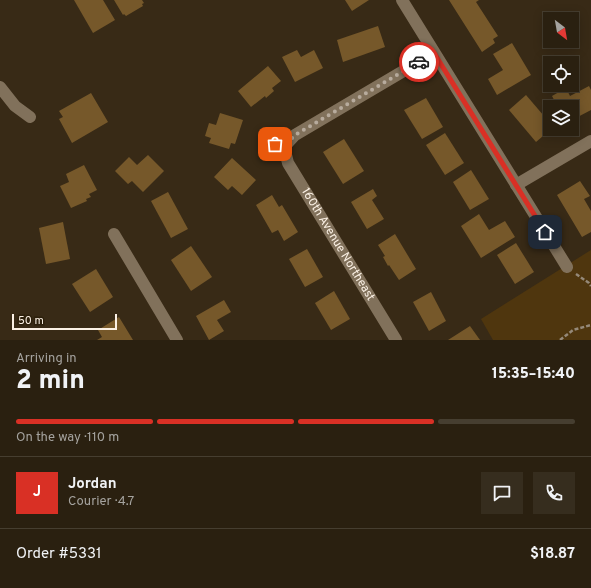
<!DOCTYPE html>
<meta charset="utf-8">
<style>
body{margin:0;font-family:Overpass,sans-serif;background:#362d1e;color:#f1f3f6;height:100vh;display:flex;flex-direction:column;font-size:15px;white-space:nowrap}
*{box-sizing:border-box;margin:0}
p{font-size:13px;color:#a5a39f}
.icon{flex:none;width:22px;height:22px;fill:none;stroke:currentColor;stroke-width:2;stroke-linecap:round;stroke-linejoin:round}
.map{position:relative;height:340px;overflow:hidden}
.details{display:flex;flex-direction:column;background:#2a2010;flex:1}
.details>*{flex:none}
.needle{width:26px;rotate:149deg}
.fabs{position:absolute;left:543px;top:12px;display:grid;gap:8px}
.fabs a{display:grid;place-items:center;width:36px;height:36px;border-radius:0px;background:#2a2010;box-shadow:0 2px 10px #0003,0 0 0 1px #463e30;font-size:20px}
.scale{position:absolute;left:12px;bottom:10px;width:105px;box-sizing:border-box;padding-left:4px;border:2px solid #fbf1e5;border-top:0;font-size:11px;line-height:14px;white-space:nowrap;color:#fbf1e5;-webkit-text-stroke:3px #2d200c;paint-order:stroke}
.pin{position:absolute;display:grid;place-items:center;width:34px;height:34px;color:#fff;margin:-17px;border-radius:8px;box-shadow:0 2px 6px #0006}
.courier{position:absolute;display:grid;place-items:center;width:40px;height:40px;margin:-20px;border:3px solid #d93025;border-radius:50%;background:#fff;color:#222;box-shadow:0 1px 5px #0007}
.overview em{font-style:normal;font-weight:800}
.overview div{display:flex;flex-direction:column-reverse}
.overview{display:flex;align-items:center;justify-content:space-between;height:68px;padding:0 16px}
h1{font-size:26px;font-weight:800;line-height:30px}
.bar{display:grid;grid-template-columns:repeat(4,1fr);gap:6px 4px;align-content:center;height:48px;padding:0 16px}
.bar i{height:5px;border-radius:3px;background:#463e30}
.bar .on{background:#d93025}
.bar p{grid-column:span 4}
.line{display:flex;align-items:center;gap:10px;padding:0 16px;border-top:1px solid #463e30}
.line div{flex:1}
.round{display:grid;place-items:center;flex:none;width:42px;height:42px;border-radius:0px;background:#362d1e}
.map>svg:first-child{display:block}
.green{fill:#4f360e}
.building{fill:#76582a}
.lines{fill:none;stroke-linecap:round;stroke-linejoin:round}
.path{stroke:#958979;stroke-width:2.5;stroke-dasharray:4 2;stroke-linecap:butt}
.minor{stroke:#81715b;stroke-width:12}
.done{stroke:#b7ab9d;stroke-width:4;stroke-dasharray:0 7.2}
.route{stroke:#d93025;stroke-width:5}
.labels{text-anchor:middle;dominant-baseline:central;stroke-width:3;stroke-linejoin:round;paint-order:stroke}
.street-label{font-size:12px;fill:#fbf1e5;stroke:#2d200c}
</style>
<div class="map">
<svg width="591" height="340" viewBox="0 0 591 340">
<rect width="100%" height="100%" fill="#382a16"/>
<polygon class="green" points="591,250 591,340 493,340 481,319"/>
<g class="building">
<polygon points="74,0 103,0 115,20 93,33"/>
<polygon points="114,0 142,0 144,3 142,4 143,6 126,16 124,14 123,15"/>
<polygon points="345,0 369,0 352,11"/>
<polygon points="449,0 479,0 476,2 498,36 493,39 495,43 482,52"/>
<polygon points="378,26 385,47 343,62 337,40"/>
<polygon points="512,43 531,75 497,95 488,79 503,70 493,54"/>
<polygon points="297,50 301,57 314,50 323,68 295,82 282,57"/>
<polygon points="268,66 281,81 272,88 274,91 266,98 265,96 251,107 238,91"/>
<polygon points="589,86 591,90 591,110 572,120 572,107 558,107 552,96 566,88 570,96"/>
<polygon points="91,93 108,122 72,143 59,119 63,117 59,111"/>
<polygon points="526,95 550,123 550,130 536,142 509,110"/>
<polygon points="426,98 443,127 422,139 404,110"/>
<polygon points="220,113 243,120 235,144 231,143 229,149 209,143 211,138 205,136 209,123 216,125"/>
<polygon points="445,133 464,163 445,175 426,145"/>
<polygon points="344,139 364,171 343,184 323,152"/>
<polygon points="148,155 164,171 143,192 132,181 128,184 115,171 129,157 137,165"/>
<polygon points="232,158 256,180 242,195 232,186 228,190 214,177"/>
<polygon points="84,165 97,190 89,194 91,197 86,199 87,201 71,208 60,186 69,182 66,174"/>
<polygon points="471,170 489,199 470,210 453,182"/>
<polygon points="580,181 590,196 584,199 591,211 591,232 582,237 557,195"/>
<polygon points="373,189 377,196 372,200 384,219 367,229 351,202"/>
<polygon points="168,192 188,229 171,238 151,201"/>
<polygon points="272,195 279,207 282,205 298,232 284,241 278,230 272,233 256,205"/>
<polygon points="479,214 489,230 505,221 515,237 481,258 461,226"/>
<polygon points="63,222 70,259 46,264 39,228"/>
<polygon points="395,234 416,269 399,280 389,265 388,266 383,257 385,256 378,245"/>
<polygon points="516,243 534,272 515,284 497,255"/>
<polygon points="191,246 212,277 191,291 171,260"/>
<polygon points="307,249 323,277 305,287 289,259"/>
<polygon points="96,269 113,297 90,312 72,284"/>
<polygon points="334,291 350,319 331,330 315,303"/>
<polygon points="431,292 446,321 429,331 413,302"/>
<polygon points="224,300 231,312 217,320 224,331 209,340 196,316"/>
<polygon points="119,317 133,340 97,340 102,337 98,330"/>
<polygon points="470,326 480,340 448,340"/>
</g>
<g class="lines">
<g class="path">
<polyline points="576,274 589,283 591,286"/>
<polyline points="560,340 573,330 591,325"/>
</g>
<g class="minor">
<polyline points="402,0 567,267"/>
<polyline points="0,87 15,106 30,117"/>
<polyline points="271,143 284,147"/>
<path id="s1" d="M284,147l4,16 108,177"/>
<polyline points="284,147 295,135 434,53"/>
<polyline points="516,185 591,141"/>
<polyline points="114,234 177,340"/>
</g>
</g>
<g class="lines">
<polyline class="done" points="275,144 284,147 295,135 419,62"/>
<polyline class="route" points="419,62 434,53 545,232"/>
</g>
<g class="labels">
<g class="street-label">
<text stroke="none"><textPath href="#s1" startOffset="112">160th Avenue Northeast</textPath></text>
</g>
</g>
</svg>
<div class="fabs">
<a><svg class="needle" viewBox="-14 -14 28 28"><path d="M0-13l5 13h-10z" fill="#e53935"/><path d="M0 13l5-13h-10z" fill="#a5a39f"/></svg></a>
<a><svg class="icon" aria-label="locate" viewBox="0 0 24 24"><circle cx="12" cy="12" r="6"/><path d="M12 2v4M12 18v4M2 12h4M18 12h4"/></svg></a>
<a><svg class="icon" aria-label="layers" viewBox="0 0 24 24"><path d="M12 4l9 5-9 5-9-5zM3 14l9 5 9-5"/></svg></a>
</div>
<div class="scale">50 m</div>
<div class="pin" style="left:275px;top:144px;background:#ea580c"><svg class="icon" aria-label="bag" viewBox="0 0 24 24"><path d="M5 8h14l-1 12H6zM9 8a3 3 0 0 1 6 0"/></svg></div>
<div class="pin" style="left:545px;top:232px;background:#1f2937"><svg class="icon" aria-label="home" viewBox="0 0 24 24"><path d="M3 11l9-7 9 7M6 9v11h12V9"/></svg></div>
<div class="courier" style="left:419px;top:62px"><svg class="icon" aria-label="car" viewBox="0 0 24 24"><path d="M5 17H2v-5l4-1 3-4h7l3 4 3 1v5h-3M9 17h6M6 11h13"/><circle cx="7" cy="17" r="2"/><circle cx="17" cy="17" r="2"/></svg></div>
</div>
<section class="details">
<div class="overview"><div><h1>2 min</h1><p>Arriving in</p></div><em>15:35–15:40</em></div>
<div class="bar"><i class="on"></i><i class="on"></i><i class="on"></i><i></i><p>On the way · 110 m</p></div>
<div class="line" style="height:72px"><b class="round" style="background:#d93025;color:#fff">J</b><div><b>Jordan</b><p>Courier · 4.7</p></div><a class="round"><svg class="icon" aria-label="chat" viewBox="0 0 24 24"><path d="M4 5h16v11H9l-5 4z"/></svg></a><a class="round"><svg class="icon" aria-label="phone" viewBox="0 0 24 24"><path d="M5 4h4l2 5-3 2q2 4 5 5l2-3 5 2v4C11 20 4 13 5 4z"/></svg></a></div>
<div class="line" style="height:52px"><div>Order #5331</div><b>$18.87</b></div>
</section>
